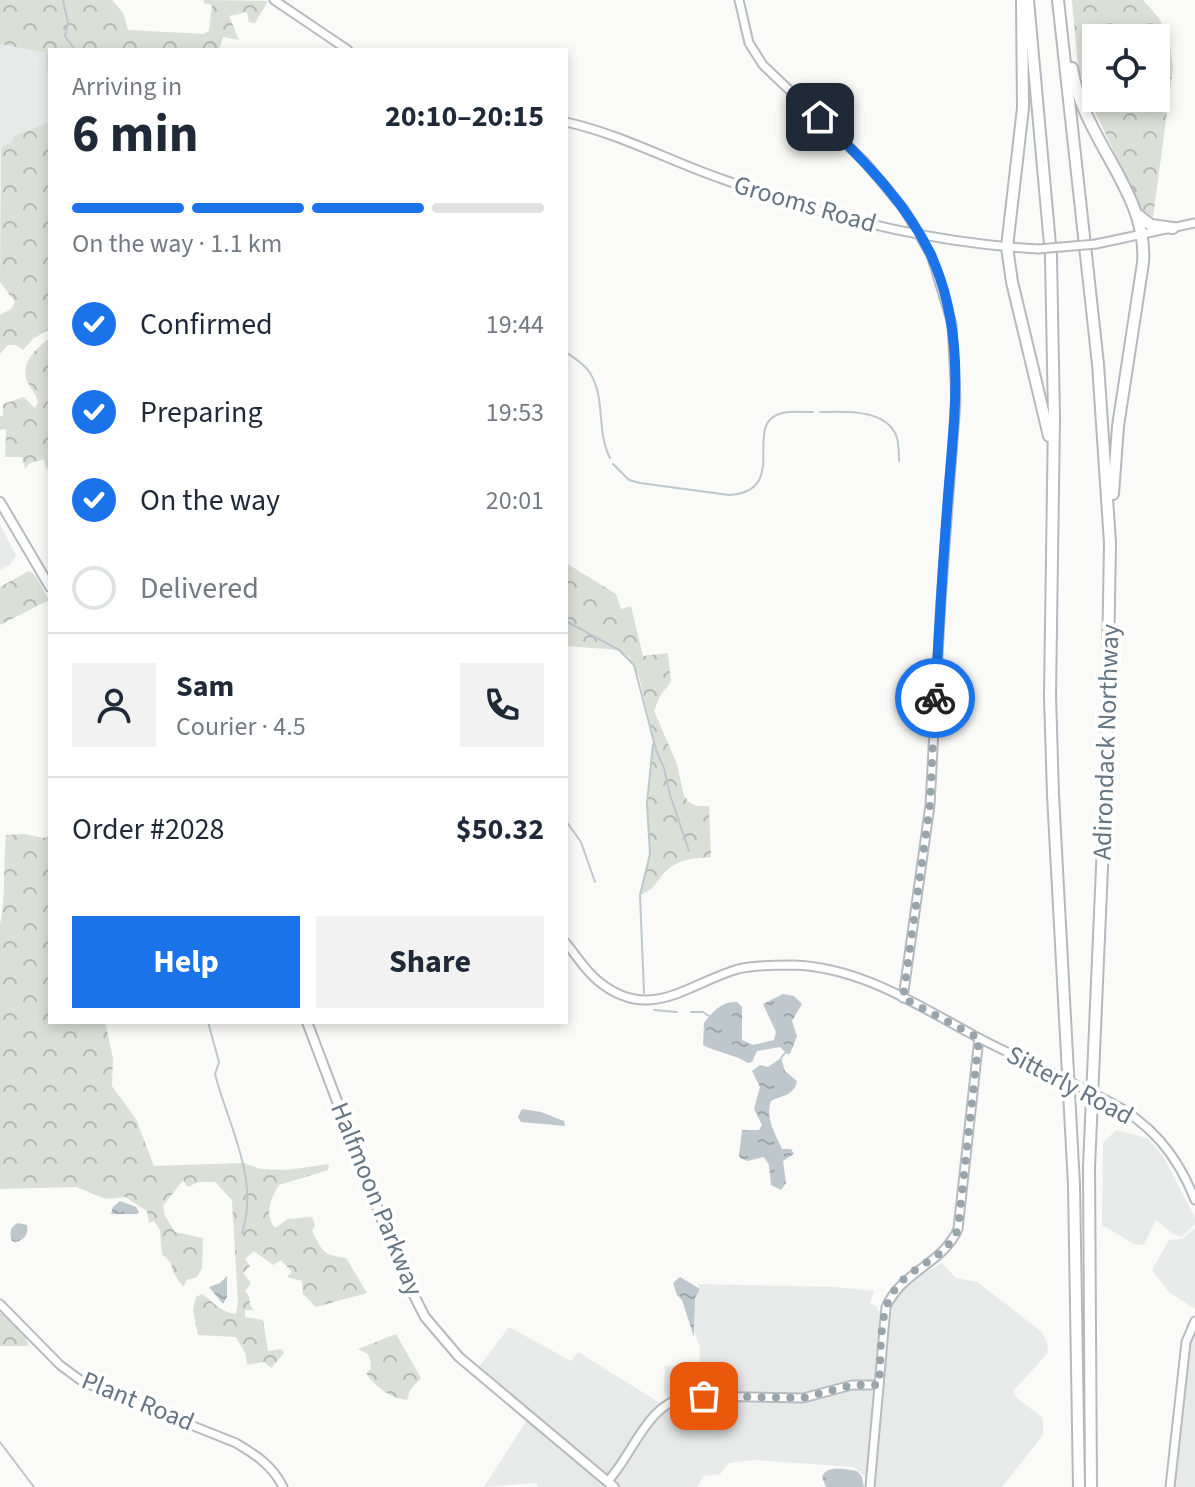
<!DOCTYPE html>
<meta charset="utf-8">
<style>
body{margin:0;font-family:"Source Sans 3",sans-serif;background:#f2f2f3;color:#1f2937;height:100vh;display:flex;flex-direction:column;font-size:30px;white-space:nowrap}
*{box-sizing:border-box;margin:0}
p{font-size:26px;color:#747a83}
.icon{flex:none;width:44px;height:44px;fill:none;stroke:currentColor;stroke-width:2;stroke-linecap:round;stroke-linejoin:round}
.map{position:relative;flex:1;overflow:hidden}
.details{position:absolute;left:48px;top:48px;width:520px;height:976px;display:flex;flex-direction:column;background:#fff;border-radius:0px;box-shadow:0 4px 12px #0003}
.details>*{flex:none}
.buttons{position:absolute;left:1082px;top:24px;display:grid;gap:16px}
.buttons a{display:grid;place-items:center;width:88px;height:88px;border-radius:0px;background:#fff;box-shadow:0 4px 12px #0003;font-size:40px}
.pin{position:absolute;display:grid;place-items:center;width:68px;height:68px;color:#fff;margin:-34px;border-radius:16px;box-shadow:0 4px 12px #0006}
.courier{position:absolute;display:grid;place-items:center;width:80px;height:80px;margin:-40px;border:6px solid #1a73e8;border-radius:50%;background:#fff;color:#222;box-shadow:0 2px 10px #0007}
.summary em{font-style:normal;font-weight:700}
.summary div{display:flex;flex-direction:column-reverse}
.summary{display:flex;align-items:center;justify-content:space-between;height:136px;padding:0 24px}
h1{font-size:52px;font-weight:700;line-height:60px}
.bar{display:grid;grid-template-columns:repeat(4,1fr);gap:12px 8px;align-content:center;height:96px;padding:0 24px}
.bar i{height:10px;border-radius:6px;background:#e0e1e3}
.bar .active{background:#1a73e8}
.bar p{grid-column:span 4}
.line{display:flex;align-items:center;gap:20px;padding:0 24px;border-top:2px solid #e0e1e3}
.line div{flex:1}
.round{display:grid;place-items:center;flex:none;width:84px;height:84px;border-radius:0px;background:#f2f2f3}
ol{padding:0 24px;list-style:none}
li{display:flex;align-items:center;gap:24px;height:88px}
li p{margin-inline-start:auto}
li .icon{padding:8px;border-radius:50%;background:#1a73e8;color:#fff;stroke-width:4}
li:last-child{color:#747a83}
li i{width:44px;height:44px;border:4px solid #e0e1e3;border-radius:50%}
.cta{display:flex;gap:16px;margin-top:auto;padding:16px 24px}
.cta a{flex:1;height:92px;border-radius:0px;background:#1a73e8;color:#fff;font-size:32px;font-weight:700;line-height:92px;text-align:center}
.cta a+a{background:#f2f2f3;color:#1f2937}
.map>svg:first-child{display:block}
.built{fill:#e8e9e9}
.forest{fill:url(#forest-crowns);fill-rule:evenodd}
.water{fill:url(#water-ripples)}
.lines{fill:none;stroke-linecap:round;stroke-linejoin:round}
.stream{stroke:#bdc7cc;stroke-width:2}
.secondary-casing{stroke:#b6bbc0;stroke-width:11}
.primary-casing{stroke:#b5babe;stroke-width:12}
.highway-casing{stroke:#b5b9bd;stroke-width:14}
.secondary{stroke:#fff;stroke-width:7}
.primary{stroke:#fff;stroke-width:8}
.highway{stroke:#fff;stroke-width:10}
.secondary-bridge-casing{stroke:#b6bbc0;stroke-width:11;stroke-linecap:butt}
.secondary-bridge{stroke:#fff;stroke-width:7}
.done{stroke:#9aa4ab;stroke-width:8;stroke-dasharray:0 14.4}
.route{stroke:#1a73e8;stroke-width:10}
.labels{text-anchor:middle;dominant-baseline:central;stroke-width:8;stroke-linejoin:round;paint-order:stroke}
.street-label{font-size:26px;fill:#667582;stroke:#fff}
</style>
<div class="map">
<svg width="1195" height="1487" viewBox="0 0 1195 1487">
<defs>
<pattern id="forest-crowns" width="20" height="18" patternUnits="userSpaceOnUse" patternTransform="scale(2)"><rect width="20" height="18" fill="#dadfd7"/><path d="M2 6a3 3 0 1 1 6 0M12 15a3 3 0 1 1 6 0" fill="none" stroke="#b5b9b4"/></pattern>
<pattern id="water-ripples" width="26" height="14" patternUnits="userSpaceOnUse" patternTransform="scale(2)"><rect width="26" height="14" fill="#bdc7cc"/><path d="M2 4q2-2 4 0t4 0M15 11q2-2 4 0t4 0" fill="none" stroke="#9da6ab"/></pattern>
</defs>
<rect width="100%" height="100%" fill="#fafaf8"/>
<g class="built">
<polygon points="0,44 45,53 50,90 50,122 1,147 0,163"/>
<polygon points="0,525 16,555 11,564 0,570"/>
<polygon points="1116,1130 1147,1138 1163,1156 1195,1218 1195,1224 1182,1237 1173,1234 1156,1220 1144,1245 1134,1244 1102,1225 1103,1143"/>
<polygon points="1195,1228 1195,1309 1169,1292 1152,1270 1169,1240 1182,1239"/>
<polygon points="942,1263 956,1278 977,1282 1042,1332 1047,1343 1048,1353 1013,1391 1017,1398 1043,1418 1043,1435 1002,1487 873,1487 890,1309 896,1295 905,1285"/>
<polygon points="698,1284 835,1287 874,1291 870,1303 876,1306 882,1317 877,1380 836,1386 806,1395 686,1394 668,1398 664,1390 665,1366 699,1367 700,1347 695,1334 695,1298 700,1289"/>
<polygon points="509,1327 571,1361 578,1352 660,1403 656,1417 665,1409 684,1402 799,1403 853,1390 871,1389 875,1392 867,1478 854,1467 753,1460 729,1463 720,1474 704,1476 697,1487 537,1487 537,1483 484,1487 527,1420 478,1368"/>
<polygon points="1195,1328 1195,1487 1173,1487 1190,1337"/>
</g>
<g class="forest">
<polygon points="0,0 112,0 123,13 128,30 203,34 209,31 212,5 204,3 204,0 268,1 255,23 249,22 247,12 229,16 239,40 223,37 219,50 50,50 50,90 45,53 0,44"/>
<path d="M1072,0h71l15,17 11,19 4,32 -20,149 -12,-8 -49,-104 -14,-38zM1096,38h60v60h-60z"/>
<polygon points="50,122 50,329 34,338 23,350 16,345 8,345 0,354 0,315 11,309 15,302 0,282 1,147 12,142 14,136"/>
<path d="M50,338v130l-4,1 -2,-10 -14,4 -5,6 -3,-12h-17l1,-28 -6,1v-13l3,-2v-11l21,-7 11,11 3,-6c-2,-8 -6,-12 -10,-19 -9,-19 7,-34 22,-45z"/>
<path d="M566,563l50,31 5,15 10,-3 12,50 25,-3 3,29 -11,14 -6,15 23,53 7,32 5,6 8,4h12l2,51c-15,1 -31,2 -43,12 -10,9 -14,22 -28,26l10,-41 -3,-51 7,-62 -15,-65 -9,-18 -11,-8 -53,-4z"/>
<polygon points="29,571 35,575 49,600 0,625 0,587"/>
<path d="M25,834l18,4 7,-2v186h55l8,36 -1,28 24,33 18,47 89,-3 18,6 26,1 42,-6 -1,6 -49,15c-9,15 -15,29 -4,43l13,-9 24,-2 3,8 -3,6c10,20 11,24 34,27l21,35 -51,14 -13,-13 -1,-13 -15,-4 5,-5 -11,-12 -8,5 -19,-14 -9,8 5,7 -7,7 8,10 -6,8 4,5 1,9 4,5h-9v7l18,3 5,31 14,-2 2,4 -13,15 -7,-6 -17,3 -1,-10 -10,-18 -38,-2 -5,-26 3,-12 6,-3c11,8 20,19 34,20l2,-12 -6,-102 -17,-18h-17l-10,5 -5,-7 -20,26 2,10 10,16 28,6 -1,30 -5,9 -10,3 -4,7 -10,-15 -2,-9 -9,-9 -2,-24 -6,-9 -5,2 -2,-12 -22,-14 -19,2 -30,-12 -76,2v-264c6,-30 3,-60 6,-90z"/>
<polygon points="2,1311 24,1333 29,1346 0,1346 0,1314"/>
<path d="M396,1334l25,44 -11,12 -3,10c-17,-2 -32,-13 -41,-27l4,-3 1,-7 -3,-9 -10,-5z"/>
</g>
<g class="water">
<path d="M783,994l11,2 8,8 -10,17 5,15 -7,18h-3l-7,-7 -23,4 -5,11 -4,1c-14,-9 -30,-10 -45,-18l1,-22c8,-11 18,-22 33,-21l5,5v33l11,5 21,-5 2,-8 -13,-28z"/>
<path d="M781,1058l4,13 12,10c-3,15 -15,14 -26,20 -6,17 4,32 11,48h9l3,5 -11,7 3,22 -5,7 -10,-5 -2,-20 -5,-8 -17,4 -7,-3 -1,-3 3,-25h17l3,-5 -8,-16 6,-22 -8,-16 8,-6 8,2z"/>
<polygon points="522,1109 541,1112 564,1121 565,1126 521,1122 518,1117"/>
<polygon points="120,1201 136,1207 139,1212 137,1214 111,1214 113,1207"/>
<path d="M18,1223l9,2c2,8 -3,16 -12,17l-3,-1c-3,-8 -2,-14 6,-18z"/>
<polygon points="227,1276 227,1297 223,1304 209,1287 220,1283"/>
<polygon points="680,1277 700,1289 695,1298 694,1337 682,1300 677,1295 673,1283"/>
<path d="M845,1469l12,2 5,6 2,10h-38l-4,-10c4,-10 14,-8 23,-8z"/>
</g>
<g class="lines">
<g class="stream">
<polyline points="63,0 68,23 65,36 75,50"/>
<path d="M566,352c8,6 19,12 24,21 16,25 6,58 20,85"/>
<path d="M820,412c23,0 64,-4 76,23 3,7 3,18 3,26"/>
<path d="M613,464l16,16 11,3 89,12c63,-4 11,-72 53,-82 9,-2 21,-1 31,-1"/>
<polyline points="566,621 619,650 634,665 656,750 664,768 670,795 689,851"/>
<polyline points="566,821 581,842 595,882"/>
<polyline points="644,993 640,895 650,854 647,803 653,744"/>
<polyline points="654,1010 677,1012"/>
<polyline points="691,1012 703,1012 709,1016"/>
<path d="M208,1022l11,40 -4,12c13,51 45,105 27,159"/>
<polyline points="781,1058 785,1053"/>
<polyline points="0,1442 34,1487"/>
</g>
<defs>
<g id="secondary">
<polyline points="274,0 348,50"/>
<polyline points="739,0 749,43 763,65 865,162 904,209 931,255 952,324 956,401 941,600 930,805 903,998"/>
<path d="M566,122c54,12 104,39 156,57 101,37 208,64 316,70"/>
<polyline points="1096,244 1195,223"/>
<path d="M566,943c10,12 19,27 31,37 52,44 90,4 141,-11 17,-4 37,-4 55,-4 68,2 126,41 184,72 25,13 51,25 77,37"/>
<path d="M1106,1100c44,22 71,54 89,100"/>
<path d="M0,1304l60,61 23,17 153,61c20,12 36,22 47,44"/>
<path d="M608,1481c27,-29 40,-83 86,-85l109,2 49,-13h27"/>
<path d="M870,1487l16,-180c17,-37 56,-42 72,-78l21,-191"/>
<polyline points="1170,1487 1186,1342 1195,1321"/>
</g>
<g id="primary">
<polyline points="0,502 50,587"/>
<polyline points="307,1022 401,1270 425,1317 459,1357 614,1487"/>
</g>
<g id="highway">
<polyline points="1028,0 1051,256 1054,418 1050,696 1053,795 1074,1185 1079,1487"/>
<polyline points="1058,0 1098,364 1110,543 1106,775 1089,1167 1091,1487"/>
<polyline points="1022,2 1023,108 1007,247 1012,282 1049,436"/>
<path d="M1072,68c2,10 4,21 8,31 19,54 68,104 63,164l-25,163 -5,68"/>
<polyline points="1138,215 1151,225 1173,228"/>
</g>
</defs>
<use href="#secondary" class="secondary-casing"/>
<use href="#primary" class="primary-casing"/>
<use href="#highway" class="highway-casing"/>
<use href="#secondary" class="secondary"/>
<use href="#primary" class="primary"/>
<use href="#highway" class="highway"/>
<defs>
<g id="secondary-bridge">
<polyline points="1038,249 1096,244"/>
<polyline points="1054,1074 1106,1100"/>
</g>
</defs>
<use href="#secondary-bridge" class="secondary-bridge-casing"/>
<use href="#secondary-bridge" class="secondary-bridge"/>
</g>
<g class="lines">
<path class="done" d="M704,1396l99,2 49,-13h27c3,-30 -2,-73 17,-97 19,-25 48,-27 62,-59l21,-191 -76,-40 27,-193 5,-107"/>
<path class="route" d="M820,117c41,42 84,82 110,136 39,83 23,170 17,257 -5,63 -8,125 -12,188"/>
</g>
<g class="labels">
<g class="street-label">
<text transform="translate(805 204) rotate(16)">Grooms Road</text>
<text transform="translate(1106 742) rotate(-88)">Adirondack Northway</text>
<text transform="translate(1070 1085) rotate(28)">Sitterly Road</text>
<text transform="translate(377 1199) rotate(68)">Halfmoon Parkway</text>
<text transform="translate(138 1401) rotate(22)">Plant Road</text>
</g>
</g>
</svg>
<div class="buttons">
<a><svg class="icon" aria-label="locate" viewBox="0 0 24 24"><circle cx="12" cy="12" r="6"/><path d="M12 2v4M12 18v4M2 12h4M18 12h4"/></svg></a>
</div>
<div class="pin" style="left:704px;top:1396px;background:#ea580c"><svg class="icon" aria-label="bag" viewBox="0 0 24 24"><path d="M5 8h14l-1 12H6zM9 8a3 3 0 0 1 6 0"/></svg></div>
<div class="pin" style="left:820px;top:117px;background:#1f2937"><svg class="icon" aria-label="home" viewBox="0 0 24 24"><path d="M3 11l9-7 9 7M6 9v11h12V9"/></svg></div>
<div class="courier" style="left:935px;top:698px"><svg class="icon" aria-label="bike" viewBox="0 0 24 24"><circle cx="6" cy="16" r="4"/><circle cx="18" cy="16" r="4"/><path d="M6 16l4-8h5l3 8M10 8l3 8H6M13 5h3"/></svg></div>
<section class="details">
<div class="summary"><div><h1>6 min</h1><p>Arriving in</p></div><em>20:10–20:15</em></div>
<div class="bar"><i class="active"></i><i class="active"></i><i class="active"></i><i></i><p>On the way · 1.1 km</p></div>
<ol>
<li><svg class="icon" aria-label="check" viewBox="0 0 24 24"><path d="M5 12l5 5 9-10"/></svg>Confirmed<p>19:44</p></li>
<li><svg class="icon" aria-label="check" viewBox="0 0 24 24"><path d="M5 12l5 5 9-10"/></svg>Preparing<p>19:53</p></li>
<li><svg class="icon" aria-label="check" viewBox="0 0 24 24"><path d="M5 12l5 5 9-10"/></svg>On the way<p>20:01</p></li>
<li><i></i>Delivered</li>
</ol>
<div class="line" style="height:144px"><a class="round"><svg class="icon" aria-label="person" viewBox="0 0 24 24"><circle cx="12" cy="8" r="4"/><path d="M4 21q1-7 8-7t8 7"/></svg></a><div><b>Sam</b><p>Courier · 4.5</p></div><a class="round"><svg class="icon" aria-label="phone" viewBox="0 0 24 24"><path d="M5 4h4l2 5-3 2q2 4 5 5l2-3 5 2v4C11 20 4 13 5 4z"/></svg></a></div>
<div class="line" style="height:104px"><div>Order #2028</div><b>$50.32</b></div>
<div class="cta"><a>Help</a><a>Share</a></div>
</section>
</div>
